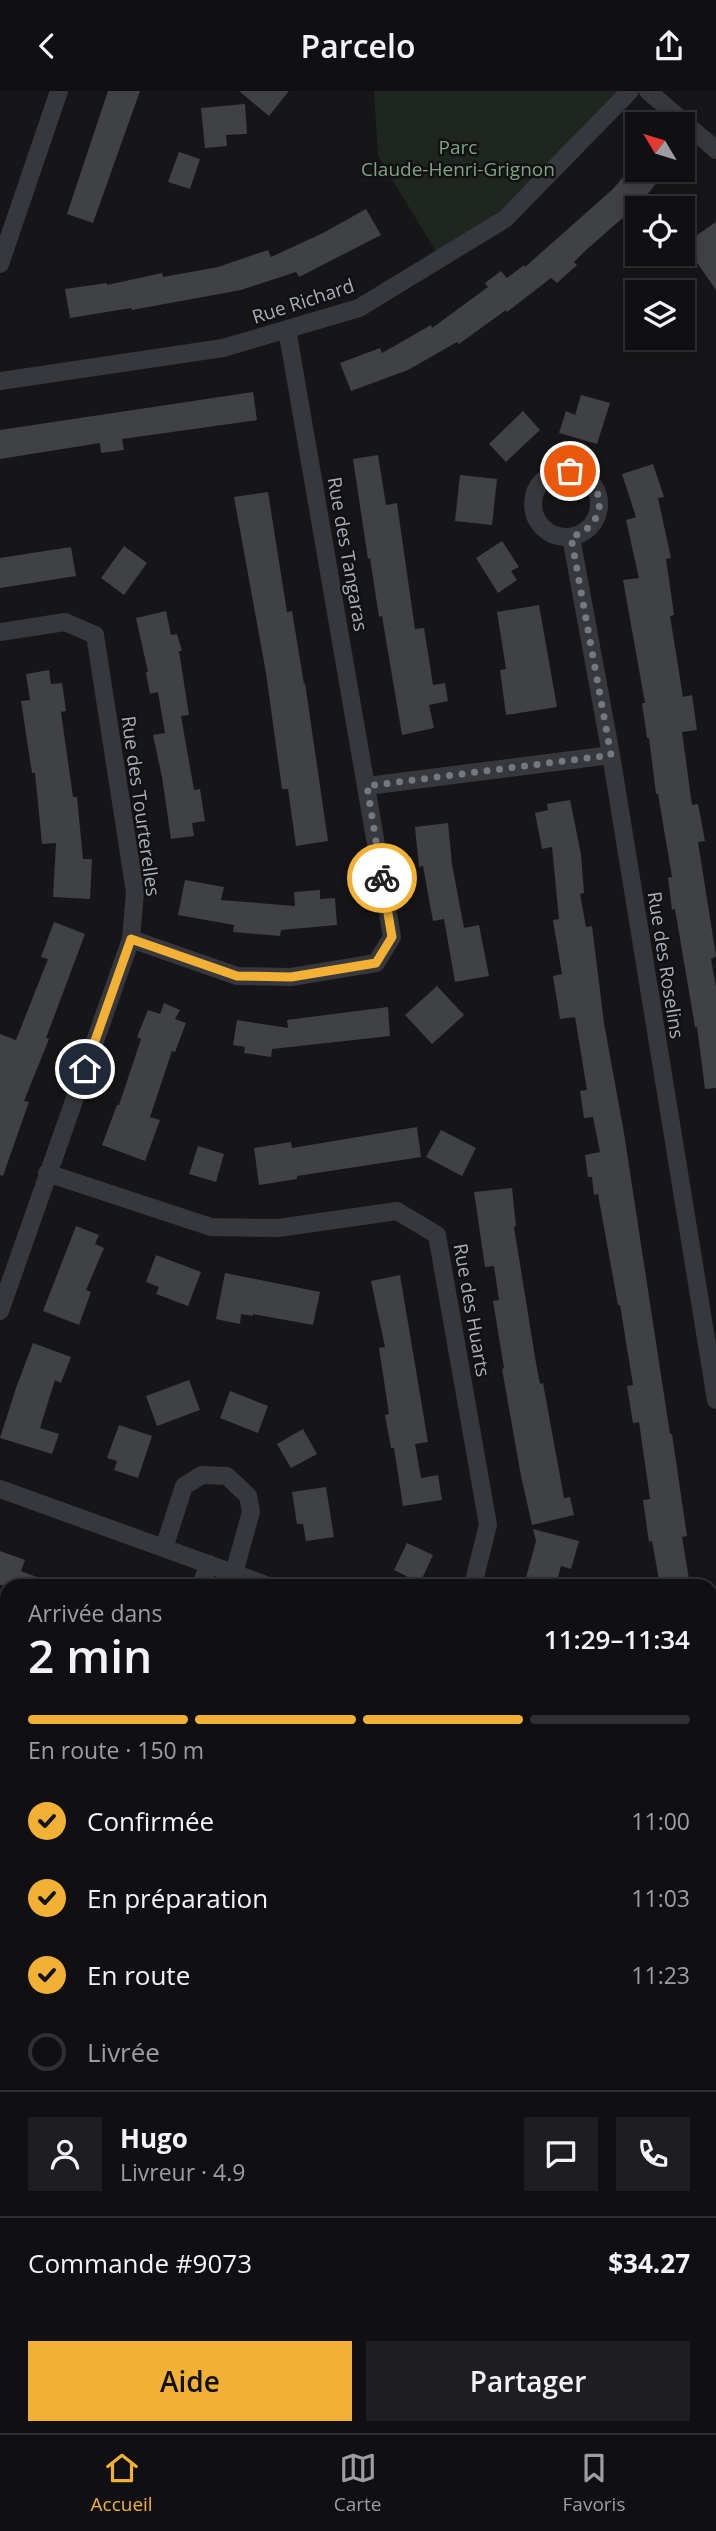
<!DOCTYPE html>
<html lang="fr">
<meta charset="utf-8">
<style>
body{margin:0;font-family:"Open Sans",sans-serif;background:#1e1e20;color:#f1f3f6;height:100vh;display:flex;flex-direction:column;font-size:26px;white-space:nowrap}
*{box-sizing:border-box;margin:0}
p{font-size:23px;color:#9c9d9f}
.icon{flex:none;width:38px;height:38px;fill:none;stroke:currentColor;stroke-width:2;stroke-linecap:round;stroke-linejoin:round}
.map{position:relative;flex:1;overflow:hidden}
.details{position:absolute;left:0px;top:1488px;width:718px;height:856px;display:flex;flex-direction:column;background:#101012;border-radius:21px 21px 0 0;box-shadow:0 4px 10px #0003,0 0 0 2px #303032}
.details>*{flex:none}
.needle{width:46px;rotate:308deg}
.controls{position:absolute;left:625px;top:21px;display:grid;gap:14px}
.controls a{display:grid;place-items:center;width:70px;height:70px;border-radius:0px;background:#101012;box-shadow:0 4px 10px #0003,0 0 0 2px #303032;font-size:35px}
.pin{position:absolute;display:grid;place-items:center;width:60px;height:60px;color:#fff;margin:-30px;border:4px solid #fff;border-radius:50%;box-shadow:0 2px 7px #0007}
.courier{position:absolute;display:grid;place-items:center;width:70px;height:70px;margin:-35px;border:5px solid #f2b134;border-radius:50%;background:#fff;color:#222;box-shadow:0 2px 9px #0007}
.summary em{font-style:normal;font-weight:600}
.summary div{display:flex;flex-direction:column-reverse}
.summary{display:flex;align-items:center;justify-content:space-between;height:119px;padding:0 28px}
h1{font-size:46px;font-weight:600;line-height:52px}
.bar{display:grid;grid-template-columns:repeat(4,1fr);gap:10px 7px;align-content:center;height:84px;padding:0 28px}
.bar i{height:9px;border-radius:5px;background:#303032}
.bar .on{background:#f2b134}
.bar p{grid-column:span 4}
.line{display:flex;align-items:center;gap:18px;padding:0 28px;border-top:2px solid #303032}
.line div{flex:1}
.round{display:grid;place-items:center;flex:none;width:74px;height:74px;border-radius:0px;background:#1e1e20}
ol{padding:0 28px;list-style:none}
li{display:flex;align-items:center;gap:21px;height:77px}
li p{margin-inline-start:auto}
li .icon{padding:7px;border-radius:50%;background:#f2b134;color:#111;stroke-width:4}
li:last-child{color:#9c9d9f}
li i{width:38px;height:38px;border:4px solid #303032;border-radius:50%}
.primary-button{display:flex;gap:14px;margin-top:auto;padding:14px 28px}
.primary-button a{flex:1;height:80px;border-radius:0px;background:#f2b134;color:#111;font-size:28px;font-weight:600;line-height:80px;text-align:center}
.primary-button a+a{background:#1e1e20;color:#f1f3f6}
header{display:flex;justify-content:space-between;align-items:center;height:91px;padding:0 28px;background:#101012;font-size:32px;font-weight:600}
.menu{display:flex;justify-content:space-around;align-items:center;height:98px;border-top:2px solid #303032;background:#101012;font-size:19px;color:#9c9d9f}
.menu a{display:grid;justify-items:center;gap:4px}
.menu .on{color:#f2b134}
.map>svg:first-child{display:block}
.built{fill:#222225}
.green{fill:#1e261f}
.building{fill:#404145}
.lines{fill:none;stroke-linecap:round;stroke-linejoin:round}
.lane{stroke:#37383d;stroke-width:9}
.street{stroke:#37383d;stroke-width:18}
.done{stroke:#757880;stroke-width:7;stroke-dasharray:0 12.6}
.route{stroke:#f2b134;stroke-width:9}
.labels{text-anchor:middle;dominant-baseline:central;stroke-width:5;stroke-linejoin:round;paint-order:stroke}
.park-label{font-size:19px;fill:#7fa381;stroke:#111113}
.street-label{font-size:19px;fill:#a8adb8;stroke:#111113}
</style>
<header><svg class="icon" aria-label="back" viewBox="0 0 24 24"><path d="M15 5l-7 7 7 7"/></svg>Parcelo<svg class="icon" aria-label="share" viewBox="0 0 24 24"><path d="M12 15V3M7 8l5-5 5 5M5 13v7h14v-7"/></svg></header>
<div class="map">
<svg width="716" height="2342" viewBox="0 0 716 2342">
<rect width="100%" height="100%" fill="#161618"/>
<polygon class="built" points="711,1958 716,1960 716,2342 0,2342 0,1996 7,1996 7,2336 710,2336"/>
<g class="green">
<polygon points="374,0 622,0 513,111 438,164 378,65"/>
<polygon points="710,1858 716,1860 716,1960 711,1958"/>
<polygon points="7,1900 7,1996 0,1996 0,1901"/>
</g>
<g class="building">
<polygon points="108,0 140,0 93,132 67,123"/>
<polygon points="239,0 289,0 269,25"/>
<polygon points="245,13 247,43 226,44 227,55 205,57 201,17"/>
<polygon points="179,61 200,68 190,98 168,91"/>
<polygon points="629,79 667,79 642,110 586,159 574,171 577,174 557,192 551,187 507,221 506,219 459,253 457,251 408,279 351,300 340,272 380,257 382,262 431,234 432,237 488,196 485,192 501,180 507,187 524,174 525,176 613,98"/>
<polygon points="366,118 381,144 299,186 296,181 241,199 132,219 131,217 70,227 65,198 107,192 107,194 162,182 163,186 218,176 268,159 271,166 323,142"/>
<polygon points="716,131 716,199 684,153"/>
<polygon points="253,301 257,329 122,348 124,359 101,362 100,352 0,368 0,339"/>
<polygon points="581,304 610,312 597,353 559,342 566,320 575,324"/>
<polygon points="523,320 540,339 506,371 489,353"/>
<polygon points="378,364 386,414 397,412 415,538 424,537 433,594 445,592 448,610 429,614 434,637 402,644 382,525 379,526 370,467 368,468 353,368"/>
<polygon points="653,373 664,406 658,407 671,467 666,468 674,524 670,525 683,606 692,604 697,639 682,641 692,714 698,713 705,750 698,751 716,865 711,868 716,896 716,997 705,998 697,936 695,936 675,818 672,819 668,787 672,786 658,703 656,703 649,647 647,647 642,612 645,612 623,489 639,487 626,429 636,426 622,383"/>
<polygon points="460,384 497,388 492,434 455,430"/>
<polygon points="268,401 287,521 292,520 304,593 305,592 328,750 296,755 288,698 282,698 266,582 234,406"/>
<polygon points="502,450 519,476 511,480 517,489 498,502 476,467"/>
<polygon points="124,455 147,472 124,504 101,487"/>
<polygon points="71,456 76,485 0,497 0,467"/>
<polygon points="539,514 557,616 506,624 500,579 506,578 497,521"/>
<polygon points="166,520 171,544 177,543 182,560 179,560 189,624 181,625 194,699 200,698 205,730 192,732 194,745 171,748 162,686 153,644 165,642 158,601 150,603 146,581 148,581 136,527"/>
<polygon points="49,579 51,593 62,592 66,620 61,621 73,706 77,706 83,768 92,768 90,808 53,806 56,752 42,753 35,682 32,682 21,610 30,609 26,583"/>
<polygon points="570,709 581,763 584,802 580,803 586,836 592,835 604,932 624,1042 670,1343 672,1343 687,1445 682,1446 690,1494 660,1494 652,1450 649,1451 643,1409 650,1408 639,1331 633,1332 627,1295 633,1294 620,1214 618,1214 598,1103 594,1104 592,1086 588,1086 585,1064 600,1061 593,1026 584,1027 580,1000 587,999 575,926 560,928 553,885 562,883 553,829 559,828 552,756 542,758 535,722 548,719 547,713"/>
<polygon points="448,732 452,773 464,837 479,834 489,885 455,891 444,828 433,830 423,775 419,776 415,736"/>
<polygon points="185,789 224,796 221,809 295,815 294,801 320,799 320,808 335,807 337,834 281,839 280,845 233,841 234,834 178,824"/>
<polygon points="54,831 85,843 46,947 49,948 24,1010 29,1011 18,1042 3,1085 0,1084 0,943 16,949 48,868 41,866"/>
<polygon points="437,895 464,924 432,953 405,924"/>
<polygon points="164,912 180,919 175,928 186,932 175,961 172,960 150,1026 160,1029 145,1070 102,1054 117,1014 119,1014 141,948 137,946 148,919 160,923"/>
<polygon points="388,916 390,945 272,958 271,966 244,962 245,956 233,954 237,929 288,937 287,929"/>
<polygon points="417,1036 421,1066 297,1085 297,1088 259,1094 254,1057 291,1051 292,1057"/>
<polygon points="441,1039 476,1057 462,1085 426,1066"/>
<polygon points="198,1055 224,1063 216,1091 189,1083"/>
<polygon points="512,1097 516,1135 514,1136 536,1272 540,1293 543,1292 564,1407 570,1406 574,1424 532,1434 521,1385 502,1278 504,1277 493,1210 499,1209 494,1175 485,1176 474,1101"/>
<polygon points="76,1135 99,1144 95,1153 104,1157 86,1199 91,1201 79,1234 43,1220"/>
<polygon points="156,1164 201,1181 188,1215 156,1203 159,1196 146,1191"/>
<polygon points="225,1182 320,1201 313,1234 253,1223 253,1225 241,1223 240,1233 216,1228"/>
<polygon points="400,1184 428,1351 415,1353 421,1387 438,1384 442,1409 403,1415 394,1357 391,1357 385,1324 389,1323 379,1257 385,1256 371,1190"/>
<polygon points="33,1252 71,1266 61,1292 55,1289 40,1337 59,1343 52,1363 0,1347 16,1297"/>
<polygon points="189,1289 200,1319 157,1335 146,1305"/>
<polygon points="230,1300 268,1315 258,1342 220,1327"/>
<polygon points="119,1334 152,1345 138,1387 114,1379 117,1370 107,1367"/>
<polygon points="303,1338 317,1363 291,1377 277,1353"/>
<polygon points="326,1396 334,1446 306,1450 303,1433 297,1433 292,1401"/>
<polygon points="533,1438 579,1450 571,1478 561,1475 556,1494 524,1494 536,1450"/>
<polygon points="407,1452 433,1464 420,1492 394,1479"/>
<polygon points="0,1460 25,1469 21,1480 55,1493 55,1494 0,1494"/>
</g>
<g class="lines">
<g class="lane">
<polyline points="364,2336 365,2342"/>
<polyline points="417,2336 418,2342"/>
</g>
<g class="street">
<polyline points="648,0 716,59"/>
<polyline points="0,173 59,0"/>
<polyline points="0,290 223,257 359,217 505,128 630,0"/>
<circle cx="566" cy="413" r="33"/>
<polyline points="571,446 611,664 716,1309"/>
<polyline points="0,541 65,531 95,544 135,801 131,848 0,1220"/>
<polyline points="367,695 611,664"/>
<polyline points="131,848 237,885 291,886 376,872 392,846 287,238"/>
<polyline points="47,1082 211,1136 278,1137 397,1120 437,1144 488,1434 473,1494"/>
<polyline points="0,1398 266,1494"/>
<polyline points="164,1457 184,1395 202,1384 227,1385 248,1405 251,1421 234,1482"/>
<polyline points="201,1494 209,1473"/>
<polyline points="710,1643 716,1632"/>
<polyline points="710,1699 716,1702"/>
<polyline points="0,1747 7,1753"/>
<polyline points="479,2336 490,2342"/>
<polyline points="248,2342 284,2336"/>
</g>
</g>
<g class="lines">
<path class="done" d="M382,787l-15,-92 244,-31 -40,-218c38,-12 38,-55 -1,-66"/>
<polyline class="route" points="85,978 131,848 237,885 291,886 376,872 392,846 382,787"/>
</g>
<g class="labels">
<g class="park-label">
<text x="458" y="56">Parc<tspan x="458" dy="22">Claude-Henri-Grignon</tspan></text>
</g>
<g class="street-label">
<text transform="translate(303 210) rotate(-18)">Rue Richard</text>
<text transform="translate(348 463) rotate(80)">Rue des Tangaras</text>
<text transform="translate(141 715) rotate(82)">Rue des Tourterelles</text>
<text transform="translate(666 874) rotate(81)">Rue des Roselins</text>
<text transform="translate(472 1219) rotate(80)">Rue des Huarts</text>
</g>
</g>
</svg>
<div class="controls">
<a><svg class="needle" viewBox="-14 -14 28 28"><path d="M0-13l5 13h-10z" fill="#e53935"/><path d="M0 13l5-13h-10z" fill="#9c9d9f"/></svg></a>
<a><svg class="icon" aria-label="locate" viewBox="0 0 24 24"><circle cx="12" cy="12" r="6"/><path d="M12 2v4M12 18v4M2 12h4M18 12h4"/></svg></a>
<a><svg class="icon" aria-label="layers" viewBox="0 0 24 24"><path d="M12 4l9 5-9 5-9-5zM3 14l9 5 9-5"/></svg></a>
</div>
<div class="pin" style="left:570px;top:380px;background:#ea580c"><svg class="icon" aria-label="bag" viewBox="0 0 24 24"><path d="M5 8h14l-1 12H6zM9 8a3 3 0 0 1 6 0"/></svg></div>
<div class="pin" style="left:85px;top:978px;background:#1f2937"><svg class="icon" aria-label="home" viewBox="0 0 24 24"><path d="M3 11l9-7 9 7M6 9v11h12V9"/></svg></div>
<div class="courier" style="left:382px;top:787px"><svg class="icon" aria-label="bike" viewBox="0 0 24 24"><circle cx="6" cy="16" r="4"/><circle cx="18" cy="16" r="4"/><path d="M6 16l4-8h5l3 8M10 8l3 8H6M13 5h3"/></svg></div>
<section class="details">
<div class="summary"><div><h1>2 min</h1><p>Arrivée dans</p></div><em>11:29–11:34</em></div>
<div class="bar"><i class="on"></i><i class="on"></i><i class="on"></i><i></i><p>En route · 150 m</p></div>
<ol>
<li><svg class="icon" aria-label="check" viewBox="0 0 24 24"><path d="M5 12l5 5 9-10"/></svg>Confirmée<p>11:00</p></li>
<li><svg class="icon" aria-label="check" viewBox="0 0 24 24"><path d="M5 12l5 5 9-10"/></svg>En préparation<p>11:03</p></li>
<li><svg class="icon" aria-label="check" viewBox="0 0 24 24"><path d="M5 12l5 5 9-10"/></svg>En route<p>11:23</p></li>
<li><i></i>Livrée</li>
</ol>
<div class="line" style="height:126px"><a class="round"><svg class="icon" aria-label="person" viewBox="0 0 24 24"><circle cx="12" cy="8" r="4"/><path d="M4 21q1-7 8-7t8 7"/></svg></a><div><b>Hugo</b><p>Livreur · 4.9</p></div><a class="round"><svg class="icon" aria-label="chat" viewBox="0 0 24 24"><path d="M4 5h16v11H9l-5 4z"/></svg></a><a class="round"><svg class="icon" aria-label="phone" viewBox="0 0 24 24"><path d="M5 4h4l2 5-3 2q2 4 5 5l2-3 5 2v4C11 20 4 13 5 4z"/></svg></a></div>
<div class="line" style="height:91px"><div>Commande #9073</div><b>$34.27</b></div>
<div class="primary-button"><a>Aide</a><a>Partager</a></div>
</section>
</div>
<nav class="menu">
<a class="on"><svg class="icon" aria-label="home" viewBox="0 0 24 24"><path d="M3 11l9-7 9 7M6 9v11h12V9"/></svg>Accueil</a>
<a><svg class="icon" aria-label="map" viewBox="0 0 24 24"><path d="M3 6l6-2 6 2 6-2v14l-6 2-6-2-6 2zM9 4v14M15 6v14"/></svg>Carte</a>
<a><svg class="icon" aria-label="saved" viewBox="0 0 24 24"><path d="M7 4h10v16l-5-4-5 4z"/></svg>Favoris</a>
</nav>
